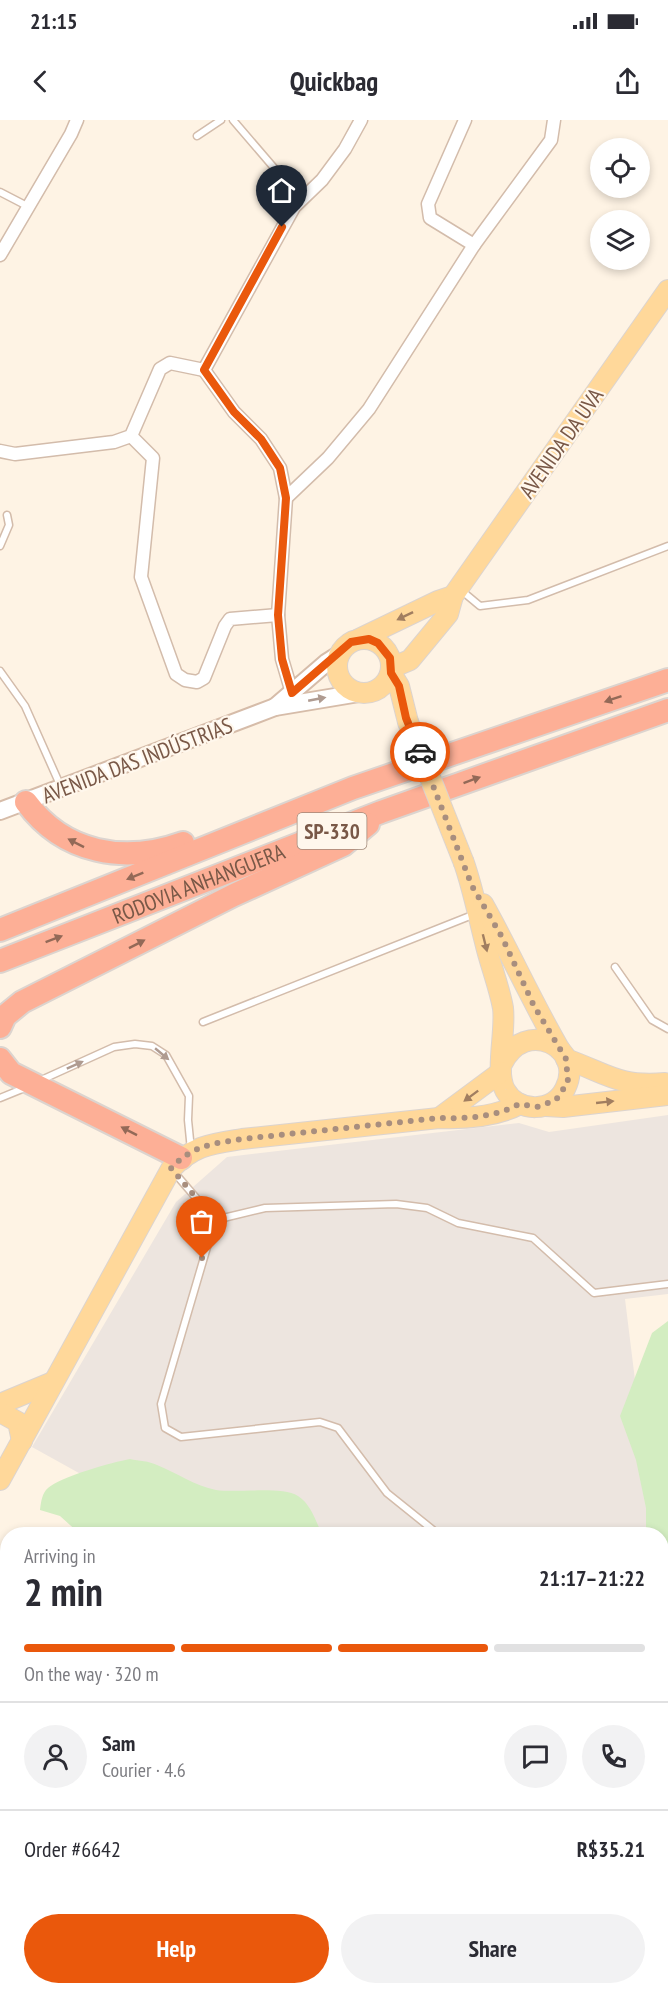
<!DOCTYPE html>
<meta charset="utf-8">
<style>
body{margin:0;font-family:"PT Sans Narrow",sans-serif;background:#f2f2f3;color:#2b2b33;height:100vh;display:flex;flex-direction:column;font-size:22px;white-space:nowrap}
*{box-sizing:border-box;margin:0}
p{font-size:20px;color:#7c7c81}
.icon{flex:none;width:33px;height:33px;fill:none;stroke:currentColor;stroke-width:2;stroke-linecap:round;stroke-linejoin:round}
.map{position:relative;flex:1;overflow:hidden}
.drawer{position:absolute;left:0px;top:1407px;width:669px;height:468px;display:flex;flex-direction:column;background:#fff;border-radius:24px 24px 0 0;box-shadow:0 3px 9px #0003}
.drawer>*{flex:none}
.fabs{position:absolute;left:590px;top:18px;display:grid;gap:12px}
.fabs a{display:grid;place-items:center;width:60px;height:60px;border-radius:50%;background:#fff;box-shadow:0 3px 9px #0003;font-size:30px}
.pin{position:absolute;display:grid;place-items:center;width:51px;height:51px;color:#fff;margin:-62px -26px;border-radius:50% 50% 50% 0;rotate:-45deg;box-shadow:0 0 6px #0007}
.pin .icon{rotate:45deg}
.courier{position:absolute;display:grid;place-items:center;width:60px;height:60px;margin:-30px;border:4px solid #ea580c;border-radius:50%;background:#fff;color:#222;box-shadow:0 2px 8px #0007}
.head em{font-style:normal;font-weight:600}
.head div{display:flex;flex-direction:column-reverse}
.head{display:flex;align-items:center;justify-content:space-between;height:102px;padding:0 24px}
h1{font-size:39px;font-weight:600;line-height:45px}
.bar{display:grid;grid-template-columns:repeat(4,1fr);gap:9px 6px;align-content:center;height:72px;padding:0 24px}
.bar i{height:8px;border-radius:4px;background:#e1e1e2}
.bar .on{background:#ea580c}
.bar p{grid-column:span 4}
.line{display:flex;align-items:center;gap:15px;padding:0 24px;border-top:2px solid #e1e1e2}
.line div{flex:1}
.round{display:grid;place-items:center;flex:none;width:63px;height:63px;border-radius:32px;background:#f2f2f3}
.button{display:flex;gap:12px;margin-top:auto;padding:12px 24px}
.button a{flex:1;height:69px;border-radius:36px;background:#ea580c;color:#fff;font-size:24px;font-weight:600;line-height:69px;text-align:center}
.button a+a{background:#f2f2f3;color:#2b2b33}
.status{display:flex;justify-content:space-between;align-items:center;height:42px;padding:0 30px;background:#fff;direction:ltr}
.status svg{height:16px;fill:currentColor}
header{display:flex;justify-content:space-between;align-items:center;height:78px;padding:0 24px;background:#fff;font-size:27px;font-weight:600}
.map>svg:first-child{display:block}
.industrial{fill:#ede5df}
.green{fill:#d3edc1}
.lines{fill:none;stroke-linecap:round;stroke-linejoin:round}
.stream{stroke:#9cd3dc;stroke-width:4.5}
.lane-casing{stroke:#d3bcab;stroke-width:9}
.street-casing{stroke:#d3bcab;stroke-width:15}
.secondary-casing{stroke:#d6bca9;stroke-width:20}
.primary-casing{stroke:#dcd4cf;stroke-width:22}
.highway-casing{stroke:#dcd4cf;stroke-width:26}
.lane{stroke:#fff;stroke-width:6}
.street{stroke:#fff;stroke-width:12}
.secondary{stroke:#fff;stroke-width:16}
.primary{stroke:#ffd89a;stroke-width:20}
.highway{stroke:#fdaf96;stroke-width:22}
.primary-bridge-casing{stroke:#dcd4cf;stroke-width:22;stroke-linecap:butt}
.primary-bridge{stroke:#ffd89a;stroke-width:20}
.oneway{fill:#a17e60}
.oneway2{fill:#af9b91}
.oneway3{fill:#936957}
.done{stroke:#a88e7e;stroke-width:6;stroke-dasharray:0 10.8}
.route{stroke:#ea580c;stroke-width:8}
.labels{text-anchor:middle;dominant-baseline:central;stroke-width:4.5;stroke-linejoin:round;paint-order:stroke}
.shield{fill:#fff7ec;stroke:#a18878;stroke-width:1.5}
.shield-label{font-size:21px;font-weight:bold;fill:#795847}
.street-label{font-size:22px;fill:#795847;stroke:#fff7ec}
</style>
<div class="status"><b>21:15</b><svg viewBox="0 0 49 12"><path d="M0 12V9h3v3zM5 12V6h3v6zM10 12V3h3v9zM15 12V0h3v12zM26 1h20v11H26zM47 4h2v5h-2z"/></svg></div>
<header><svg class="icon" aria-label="back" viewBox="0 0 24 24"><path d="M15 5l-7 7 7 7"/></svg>Quickbag<svg class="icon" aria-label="share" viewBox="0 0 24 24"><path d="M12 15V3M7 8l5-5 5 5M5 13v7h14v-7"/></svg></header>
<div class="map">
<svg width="668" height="1875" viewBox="0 0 668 1875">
<rect width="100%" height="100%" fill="#fef3e4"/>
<polygon class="industrial" points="668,995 668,1174 625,1179 654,1414 299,1414 124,1378 32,1327 176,1082 227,1037 519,1003 549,1012"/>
<g class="green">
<polygon points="668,1201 668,1601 662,1597 662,1414 646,1414 646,1388 636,1340 620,1296 652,1213"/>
<path d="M130,1339c9,2 19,2 27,6 20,8 38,21 59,25 22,3 66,-4 82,6 13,8 18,26 24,38h-242l-20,-18 -20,-6c1,-8 2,-17 8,-22 12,-11 65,-26 82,-29z"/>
</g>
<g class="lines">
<polyline class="stream" points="662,1855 668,1858"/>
<defs>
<g id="lane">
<polyline points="233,0 287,63 294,86"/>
<polyline points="197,16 221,0"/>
<polyline points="0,72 29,87"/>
<polyline points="0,426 9,405 7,395"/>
<polyline points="462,471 480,486 528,480 668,426"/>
<polyline points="0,551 25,586 61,667"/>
<polyline points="615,847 652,900 668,909"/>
<polyline points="203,902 475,794"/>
<polyline points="39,961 114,927 135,924 152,926 166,935 189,976 188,1000 191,1030"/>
<polyline points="0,978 27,967"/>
<polyline points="173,1051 215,1100 265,1088 396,1084 427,1088 458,1103 533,1118 594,1173 668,1164"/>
<polyline points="215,1100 161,1284 165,1308 181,1317 320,1302 338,1308 387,1373 438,1414"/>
</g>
<g id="street">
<polyline points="465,0 428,84 430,98 474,125"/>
<polyline points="0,135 71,14 77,0"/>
<polyline points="131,316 153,338 141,457 176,554 185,560 197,562 204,558 225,506 230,499 278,495"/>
<polyline points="0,331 15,334 114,322 131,316 160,249 170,243 204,250"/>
<polyline points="286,378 328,338 369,289 474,125 551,20 554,0"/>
<polyline points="292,573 282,539 278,495 286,378 280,348 261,319 234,292 204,250 294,87 322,60 345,29 361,0"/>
<polyline points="662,1683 668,1687"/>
<polyline points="602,1868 618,1875"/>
<polyline points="486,1875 489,1868"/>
</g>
<g id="secondary">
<polyline points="275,587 326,543 340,534"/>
<polyline points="0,691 275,587 359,573"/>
</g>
<g id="primary">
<polyline points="359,519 438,481 453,476"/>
<circle cx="364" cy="546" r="27"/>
<polyline points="391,548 410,540 448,494 453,476 668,170"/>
<polyline points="391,553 399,566 408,602"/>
<path d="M464,743c9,26 14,52 21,79 5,22 14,44 18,66 3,24 -8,63 2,82 13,23 48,23 60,-1 21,-41 -40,-73 -63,-25"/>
<path d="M483,784c27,48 49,98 77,146"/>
<path d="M566,939c42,15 52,28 99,24"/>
<polyline points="546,986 563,987 668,975"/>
<polyline points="439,998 501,952"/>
<polyline points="0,1284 53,1262"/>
<polyline points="0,1292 18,1302 22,1321"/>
<path d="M0,1360l171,-311c23,-24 40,-25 71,-30l197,-21c27,1 57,-1 81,-14"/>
</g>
<g id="highway">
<path d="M26,682c38,52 99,62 157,41"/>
<polyline points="0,810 353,668 668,560"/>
<path id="s1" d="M0,841l381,-149 287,-102"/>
<polyline points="0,907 5,896 22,882 234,775 343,725 368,704"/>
<polyline points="0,939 11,953 181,1038"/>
</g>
</defs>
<use href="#lane" class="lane-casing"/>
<use href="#street" class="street-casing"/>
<use href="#secondary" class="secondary-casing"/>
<use href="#primary" class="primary-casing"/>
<use href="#highway" class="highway-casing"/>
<use href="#lane" class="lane"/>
<use href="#street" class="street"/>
<use href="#secondary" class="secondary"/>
<use href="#primary" class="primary"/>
<use href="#highway" class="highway"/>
<defs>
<polyline id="primary-bridge" points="408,602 464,743"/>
</defs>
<use href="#primary-bridge" class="primary-bridge-casing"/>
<use href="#primary-bridge" class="primary-bridge"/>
</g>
<defs><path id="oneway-solid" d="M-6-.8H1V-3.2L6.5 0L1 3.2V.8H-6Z" transform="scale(1.5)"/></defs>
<g class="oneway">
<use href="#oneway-solid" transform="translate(405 496) rotate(154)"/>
<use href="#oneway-solid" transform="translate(485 823) rotate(76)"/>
<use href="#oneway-solid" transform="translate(471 976) rotate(143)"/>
<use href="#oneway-solid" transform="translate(605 982) rotate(-6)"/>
</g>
<g class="oneway2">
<use href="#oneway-solid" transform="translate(317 579) rotate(-11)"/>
<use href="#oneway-solid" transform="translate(162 934) rotate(40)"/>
<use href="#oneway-solid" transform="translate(75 945) rotate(-24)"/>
</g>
<g class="oneway3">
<use href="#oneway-solid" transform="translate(613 579) rotate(161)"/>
<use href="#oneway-solid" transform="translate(472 660) rotate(-20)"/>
<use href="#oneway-solid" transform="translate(76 723) rotate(-153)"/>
<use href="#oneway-solid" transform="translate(135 756) rotate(158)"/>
<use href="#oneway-solid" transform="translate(54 819) rotate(-21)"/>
<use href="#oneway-solid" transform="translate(137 824) rotate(-27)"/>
<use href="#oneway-solid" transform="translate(129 1011) rotate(-153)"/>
</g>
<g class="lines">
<path class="done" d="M202,1138l13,-38 -44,-52c23,-23 40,-24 71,-29l197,-21c27,1 57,-1 80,-14l18,3 19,-7 12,-18 -2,-23 -32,-53 -32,-69 -30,-51 -52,-134"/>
<polyline class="route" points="282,107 204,250 234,292 261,319 280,348 286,378 278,495 282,539 292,573 351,522 369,519 378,523 390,538 391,553 399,566 406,598 420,632"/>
</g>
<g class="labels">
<rect class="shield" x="297.5" y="693" width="69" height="36" rx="4.5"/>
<g class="shield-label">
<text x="332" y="711">SP-330</text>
</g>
<g class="street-label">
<text transform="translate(561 323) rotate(-55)">AVENIDA DA UVA</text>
<text transform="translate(137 640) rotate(-21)">AVENIDA DAS INDÚSTRIAS</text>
<text stroke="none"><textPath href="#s1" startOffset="213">RODOVIA ANHANGUERA</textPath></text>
</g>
</g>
</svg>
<div class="fabs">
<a><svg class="icon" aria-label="locate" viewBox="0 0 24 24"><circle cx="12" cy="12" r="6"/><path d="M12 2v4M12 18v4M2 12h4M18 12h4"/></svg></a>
<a><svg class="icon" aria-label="layers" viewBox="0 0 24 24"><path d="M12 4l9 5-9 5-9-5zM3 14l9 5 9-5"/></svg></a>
</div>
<div class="pin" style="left:202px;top:1138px;background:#ea580c"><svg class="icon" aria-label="bag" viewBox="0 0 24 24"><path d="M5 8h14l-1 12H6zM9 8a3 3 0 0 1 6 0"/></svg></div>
<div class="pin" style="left:282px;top:107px;background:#1f2937"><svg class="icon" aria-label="home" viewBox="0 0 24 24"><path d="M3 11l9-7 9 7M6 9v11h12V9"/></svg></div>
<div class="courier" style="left:420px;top:632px"><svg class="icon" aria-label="car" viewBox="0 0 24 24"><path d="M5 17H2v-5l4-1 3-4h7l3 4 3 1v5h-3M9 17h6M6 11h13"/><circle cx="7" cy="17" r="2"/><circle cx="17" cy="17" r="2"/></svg></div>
<section class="drawer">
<div class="head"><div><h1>2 min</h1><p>Arriving in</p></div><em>21:17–21:22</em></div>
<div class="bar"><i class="on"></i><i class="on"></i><i class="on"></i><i></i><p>On the way · 320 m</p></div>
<div class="line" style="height:108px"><a class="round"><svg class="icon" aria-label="person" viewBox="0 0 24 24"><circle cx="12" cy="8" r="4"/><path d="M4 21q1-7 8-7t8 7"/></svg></a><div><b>Sam</b><p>Courier · 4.6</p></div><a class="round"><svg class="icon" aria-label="chat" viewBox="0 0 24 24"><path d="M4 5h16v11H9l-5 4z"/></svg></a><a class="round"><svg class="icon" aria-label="phone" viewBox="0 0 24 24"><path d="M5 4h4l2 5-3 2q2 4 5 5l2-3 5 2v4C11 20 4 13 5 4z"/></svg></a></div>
<div class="line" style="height:78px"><div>Order #6642</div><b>R$35.21</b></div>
<div class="button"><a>Help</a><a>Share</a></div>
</section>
</div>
